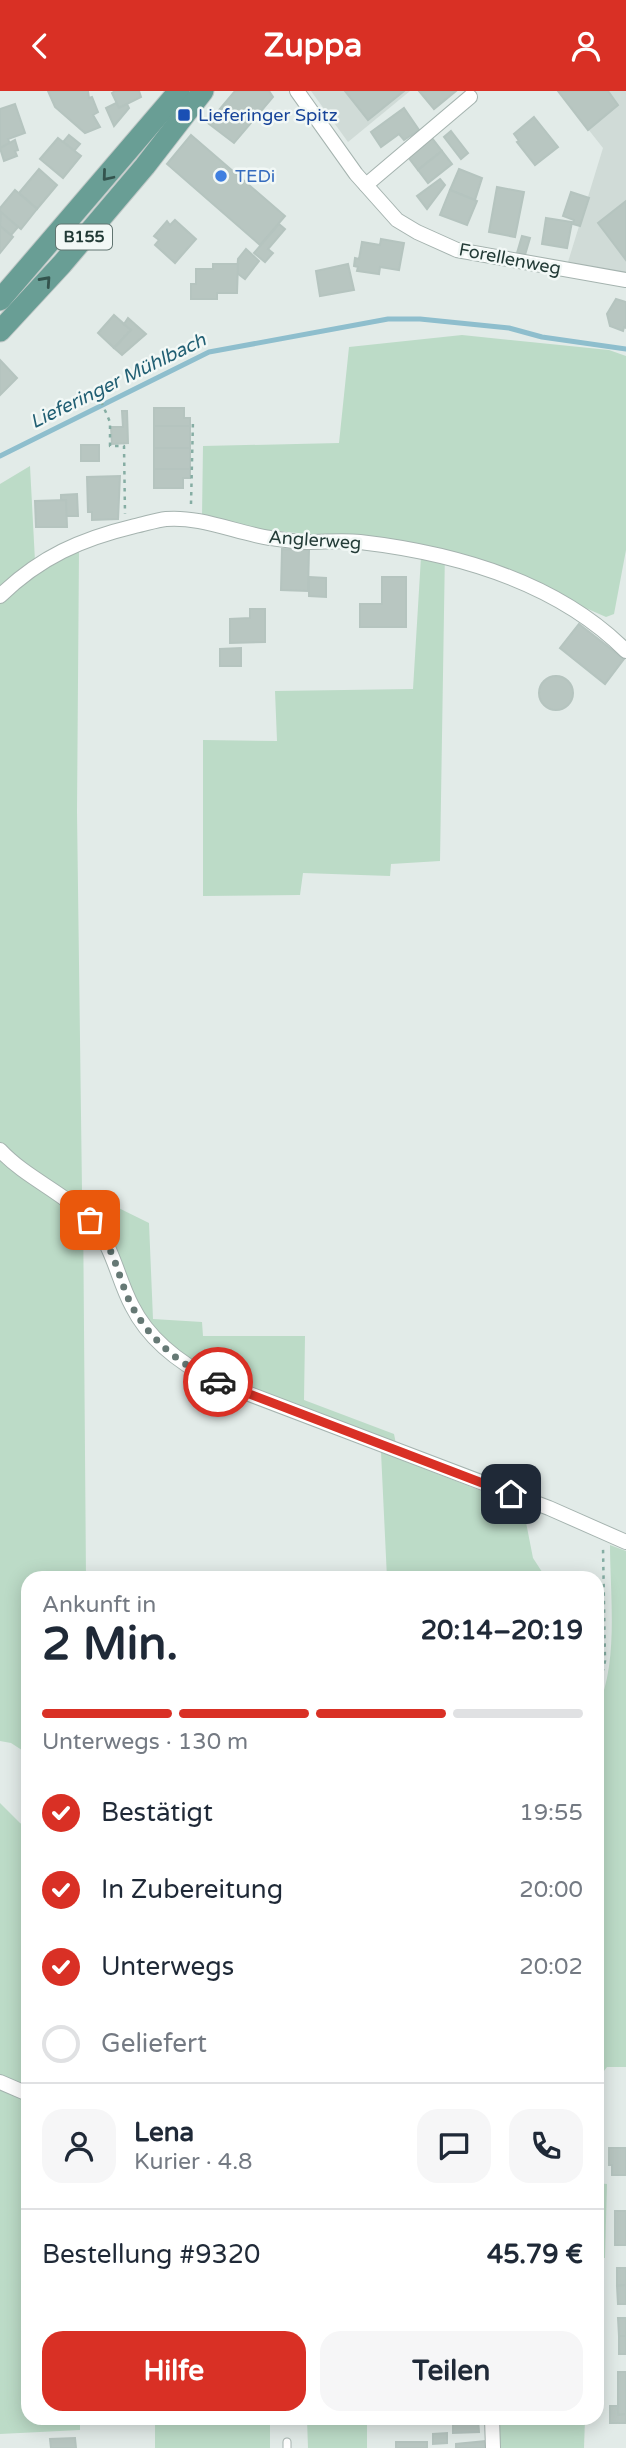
<!DOCTYPE html>
<html lang="de">
<meta charset="utf-8">
<style>
body{margin:0;font-family:"Varela Round",sans-serif;background:#f6f6f7;color:#1f2937;height:100vh;display:flex;flex-direction:column;font-size:26px;white-space:nowrap}
*{box-sizing:border-box;margin:0}
p{font-size:23px;color:#747a83}
.icon{flex:none;width:38px;height:38px;fill:none;stroke:currentColor;stroke-width:2;stroke-linecap:round;stroke-linejoin:round}
.map{position:relative;flex:1;overflow:hidden}
.sheet{position:absolute;left:21px;top:1480px;width:583px;height:854px;display:flex;flex-direction:column;background:#fff;border-radius:21px;box-shadow:0 4px 18px #0003}
.sheet>*{flex:none}
.pin{position:absolute;display:grid;place-items:center;width:60px;height:60px;color:#fff;margin:-30px;border-radius:14px;box-shadow:0 4px 10px #0006}
.courier{position:absolute;display:grid;place-items:center;width:70px;height:70px;margin:-35px;border:5px solid #d93025;border-radius:50%;background:#fff;color:#222;box-shadow:0 2px 9px #0007}
.headline em{font-style:normal;font-weight:800}
.headline div{display:flex;flex-direction:column-reverse}
.headline{display:flex;align-items:center;justify-content:space-between;height:119px;padding:0 21px}
h1{font-size:46px;font-weight:800;line-height:52px}
.bar{display:grid;grid-template-columns:repeat(4,1fr);gap:10px 7px;align-content:center;height:84px;padding:0 21px}
.bar i{height:9px;border-radius:5px;background:#e0e1e3}
.bar .on{background:#d93025}
.bar p{grid-column:span 4}
.line{display:flex;align-items:center;gap:18px;padding:0 21px;border-top:2px solid #e0e1e3}
.line div{flex:1}
.round{display:grid;place-items:center;flex:none;width:74px;height:74px;border-radius:21px;background:#f6f6f7}
ol{padding:0 21px;list-style:none}
li{display:flex;align-items:center;gap:21px;height:77px}
li p{margin-inline-start:auto}
li .icon{padding:7px;border-radius:50%;background:#d93025;color:#fff;stroke-width:4}
li:last-child{color:#747a83}
li i{width:38px;height:38px;border:4px solid #e0e1e3;border-radius:50%}
.primary-button{display:flex;gap:14px;margin-top:auto;padding:14px 21px}
.primary-button a{flex:1;height:80px;border-radius:21px;background:#d93025;color:#fff;font-size:28px;font-weight:800;line-height:80px;text-align:center}
.primary-button a+a{background:#f6f6f7;color:#1f2937}
header{display:flex;justify-content:space-between;align-items:center;height:91px;padding:0 21px;background:#d93025;color:#fff;font-size:32px;font-weight:800}
.map>svg:first-child{display:block}
.built{fill:#d0dbd7}
.green{fill:#bcdbc7}
.lines{fill:none;stroke-linecap:round;stroke-linejoin:round}
.stream{stroke:#8ebecd;stroke-width:5}
.building{fill:#b8c6c1;stroke:#b5c4bf;stroke-width:2}
.lane-casing{stroke:#a5b3af;stroke-width:9}
.street-casing{stroke:#a5b3af;stroke-width:16}
.primary-casing{stroke:#c1c8c7;stroke-width:23}
.path{stroke:#85ada3;stroke-width:2.5;stroke-dasharray:3.5 5;stroke-linecap:butt}
.lane{stroke:#fff;stroke-width:7}
.street{stroke:#fff;stroke-width:14}
.primary{stroke:#699e95;stroke-width:21}
.oneway{stroke:#34544e}
.done{stroke:#667975;stroke-width:7;stroke-dasharray:0 12.6}
.route{stroke:#d93025;stroke-width:9}
.transit-dot{fill:#1a4fb4;stroke:#f2f8f6;stroke-width:2.5}
.shop-dot{fill:#3f7fe0;stroke:#f2f8f6;stroke-width:2.5}
.labels{text-anchor:middle;dominant-baseline:central;stroke-width:5;stroke-linejoin:round;paint-order:stroke}
.shield{fill:#f2f8f6;stroke:#617470;stroke-width:2}
.shield-label{font-size:16px;font-weight:bold;fill:#233b37}
.transit-label{font-size:18px;fill:#164399;stroke:#f2f8f6;text-anchor:start}
.shop-label{font-size:18px;fill:#366cbe;stroke:#f2f8f6;text-anchor:start}
.street-label{font-size:18px;fill:#233b37;stroke:#f2f8f6}
.water-label{font-size:19px;font-style:italic;fill:#215f73;stroke:#f2f8f6}
</style>
<header><svg class="icon" aria-label="back" viewBox="0 0 24 24"><path d="M15 5l-7 7 7 7"/></svg>Zuppa<svg class="icon" aria-label="person" viewBox="0 0 24 24"><circle cx="12" cy="8" r="4"/><path d="M4 21q1-7 8-7t8 7"/></svg></header>
<div class="map">
<svg width="626" height="2357" viewBox="0 0 626 2357">
<rect width="100%" height="100%" fill="#e2ebe8"/>
<g class="built">
<polygon points="311,0 410,0 348,51"/>
<polygon points="558,0 626,0 626,184 568,171 603,57"/>
</g>
<g class="green">
<polygon points="462,244 609,259 626,265 626,459 614,523 606,526 477,469 445,459 440,770 391,773 390,785 303,782 300,804 203,805 203,649 277,650 275,600 413,598 421,466 419,453 243,437 202,426 203,355 339,352 349,256"/>
<path d="M30,375l5,95 44,-11 -2,262 5,378 67,33 4,96 49,3 1,14h102l-1,64 90,34 2,10 -190,-74c-25,-18 -51,-35 -66,-63 -19,-33 -28,-77 -57,-104l3,375 -58,1v175l-17,-11 -11,-2v-1257z"/>
<polygon points="381,1361 523,1416 533,1467 546,1487 387,1487"/>
<path d="M610,1454l16,6v516h-19l-3,4 -7,-1v-361c22,-46 13,-114 13,-164z"/>
<polygon points="0,1712 20,1732 28,1737 28,2328 80,2328 80,2339 0,2343"/>
<polygon points="597,2092 607,2093 605,2167 597,2167"/>
<rect x="155" y="2328" width="115" height="29"/>
<polygon points="307,2328 367,2328 367,2357 308,2357"/>
<polygon points="496,2328 585,2328 584,2357 496,2357"/>
</g>
<g class="lines">
<polyline class="stream" points="0,365 209,261 388,228 420,228 509,237 542,246 626,258"/>
</g>
<g class="building">
<polygon points="48,0 88,0 89,7 92,6 98,21 93,24 100,36 85,42 55,16"/>
<polygon points="115,0 139,0 141,6 119,17 112,2"/>
<polygon points="235,0 269,0 273,6 234,52 208,32"/>
<polygon points="345,0 404,0 368,29"/>
<polygon points="419,0 456,0 434,18"/>
<polygon points="558,0 608,0 618,14 588,39"/>
<polygon points="116,12 119,17 127,13 129,17 114,35 106,17"/>
<polygon points="15,13 25,42 8,48 10,53 0,57 0,18"/>
<polygon points="404,17 419,39 404,49 399,43 381,56 371,41"/>
<polygon points="534,26 558,56 535,74 517,51 519,50 514,43"/>
<polygon points="451,40 468,62 461,68 444,46"/>
<polygon points="69,44 80,53 74,60 63,51"/>
<polygon points="191,44 285,125 260,154 167,73"/>
<polygon points="58,47 81,65 63,87 40,68"/>
<polygon points="432,47 442,60 418,79 408,66"/>
<polygon points="15,49 18,59 15,60 17,65 4,70 0,57"/>
<polygon points="442,60 452,73 428,92 418,79"/>
<polygon points="39,78 57,94 37,118 19,102"/>
<polygon points="459,78 482,87 475,109 450,99"/>
<polygon points="440,88 445,94 427,118 417,105"/>
<polygon points="497,96 524,101 515,146 489,141"/>
<polygon points="15,99 37,118 21,138 0,121 0,117"/>
<polygon points="450,99 477,110 467,134 440,124"/>
<polygon points="571,101 589,107 580,135 573,133 574,129 563,125"/>
<polygon points="626,110 626,169 598,132"/>
<polygon points="1,121 18,136 11,144 0,135"/>
<polygon points="546,127 572,131 567,157 542,153"/>
<polygon points="175,129 196,148 175,172 155,154 159,149 154,145 167,130 170,134"/>
<polygon points="279,133 285,138 268,158 273,162 265,171 254,162"/>
<polygon points="0,135 13,146 0,162"/>
<polygon points="522,145 530,147 525,164 517,162"/>
<polygon points="381,148 404,152 399,179 380,176 379,183 357,180 358,176 354,175 355,167 359,168 362,151 380,154"/>
<polygon points="246,158 259,170 245,188 237,182 238,168"/>
<polygon points="213,173 238,173 237,202 217,202 217,208 191,208 191,193 196,193 196,178 213,178"/>
<polygon points="348,173 354,199 320,205 316,180"/>
<polygon points="616,208 626,211 626,237 624,236 623,240 610,235 607,223"/>
<polygon points="114,224 131,239 114,257 98,242"/>
<polygon points="128,227 146,243 122,264 114,257 131,239 124,233"/>
<polygon points="0,269 17,287 0,304"/>
<polygon points="154,317 184,317 184,327 190,327 190,335 154,335"/>
<polygon points="122,320 127,320 128,352 112,353 111,336 123,336"/>
<rect x="154" y="335" width="36" height="22"/>
<rect x="81" y="354" width="18" height="16"/>
<rect x="154" y="357" width="36" height="21"/>
<polygon points="154,378 190,378 190,387 183,387 183,397 154,397"/>
<polygon points="120,385 118,428 92,429 92,421 88,421 87,386"/>
<polygon points="77,403 78,425 66,425 66,409 61,409 61,404"/>
<polygon points="66,409 67,436 36,436 35,410"/>
<polygon points="282,458 309,459 308,500 281,499"/>
<polygon points="309,486 326,487 326,506 309,505"/>
<polygon points="382,486 406,486 406,536 360,536 360,513 382,513"/>
<polygon points="250,518 265,518 265,551 230,552 230,528 250,527"/>
<polygon points="579,533 624,568 605,593 560,557"/>
<polygon points="241,557 241,575 220,575 220,558"/>
<circle cx="556" cy="602" r="17"/>
<polygon points="609,2057 626,2057 626,2084 612,2084 612,2074 609,2074"/>
<rect x="615" y="2120" width="11" height="34"/>
<polygon points="617,2177 626,2177 626,2194 617,2195"/>
<polygon points="626,2194 626,2213 618,2213 617,2195"/>
<polygon points="618,2227 626,2227 626,2245 619,2245"/>
<rect x="619" y="2245" width="7" height="18"/>
<polygon points="618,2281 626,2281 626,2323 618,2324"/>
<polygon points="610,2315 618,2315 618,2324 626,2323 626,2332 610,2332"/>
<polygon points="445,2328 476,2328 476,2331 445,2332"/>
<polygon points="476,2328 478,2329 479,2341 453,2342 453,2332 476,2331"/>
<polygon points="447,2342 447,2352 433,2353 433,2343"/>
<polygon points="75,2347 76,2357 51,2357 50,2348"/>
<polygon points="485,2350 485,2357 456,2357 456,2353"/>
<rect x="396" y="2351" width="31" height="6"/>
</g>
<g class="lines">
<defs>
<polyline id="lane" points="287,2351 287,2357"/>
<g id="street">
<polyline points="297,0 356,83 397,129 417,141 457,159 626,189"/>
<polyline points="366,94 470,6"/>
<path d="M0,505c40,-39 81,-57 135,-70 10,-2 21,-6 31,-7 34,-3 71,14 104,19 12,1 25,4 37,4 18,0 36,-2 53,0 95,11 197,40 266,109"/>
<path d="M0,1059c26,28 63,42 89,69 24,25 28,59 43,87 17,34 49,58 83,75l334,127 77,34"/>
<polyline points="0,1991 28,2003"/>
<polyline points="492,2328 493,2357"/>
</g>
<g id="primary">
<polyline points="0,209 179,0"/>
<polyline points="0,240 62,173 145,75 203,0"/>
</g>
</defs>
<use href="#lane" class="lane-casing"/>
<use href="#street" class="street-casing"/>
<use href="#primary" class="primary-casing"/>
<g class="path">
<polyline points="98,303 110,331 110,355 124,355 125,423"/>
<polyline points="191,413 193,329"/>
<polyline points="597,1606 605,1570 603,1456"/>
</g>
<use href="#lane" class="lane"/>
<use href="#street" class="street"/>
<use href="#primary" class="primary"/>
</g>
<defs><path id="oneway-chevron" d="M-2-3.5L2.5 0L-2 3.5" fill="none" stroke-width="1.6" stroke-linecap="round" stroke-linejoin="round" transform="scale(1.75)"/></defs>
<g class="oneway">
<use href="#oneway-chevron" transform="translate(107 85) rotate(130)"/>
<use href="#oneway-chevron" transform="translate(46 190) rotate(-48)"/>
</g>
<g class="lines">
<path class="done" d="M90,1129c7,10 16,20 21,32 8,18 12,38 22,56 18,33 50,59 85,74"/>
<polyline class="route" points="218,1291 511,1403"/>
</g>
<rect class="transit-dot" x="177" y="17" width="14" height="14" rx="3.5"/>
<circle class="shop-dot" cx="221" cy="85" r="7"/>
<g class="labels">
<rect class="shield" x="56" y="133.5" width="56" height="25" rx="5"/>
<g class="shield-label">
<text x="84" y="146">B155</text>
</g>
<g class="transit-label">
<text x="198" y="24">Lieferinger Spitz</text>
</g>
<g class="shop-label">
<text x="235" y="85">TEDi</text>
</g>
<g class="street-label">
<text transform="translate(510 168) rotate(11)">Forellenweg</text>
<text transform="translate(315 449) rotate(4)">Anglerweg</text>
</g>
<g class="water-label">
<text transform="translate(118 290) rotate(-26)">Lieferinger Mühlbach</text>
</g>
</g>
</svg>
<div class="pin" style="left:90px;top:1129px;background:#ea580c"><svg class="icon" aria-label="bag" viewBox="0 0 24 24"><path d="M5 8h14l-1 12H6zM9 8a3 3 0 0 1 6 0"/></svg></div>
<div class="pin" style="left:511px;top:1403px;background:#1f2937"><svg class="icon" aria-label="home" viewBox="0 0 24 24"><path d="M3 11l9-7 9 7M6 9v11h12V9"/></svg></div>
<div class="courier" style="left:218px;top:1291px"><svg class="icon" aria-label="car" viewBox="0 0 24 24"><path d="M5 17H2v-5l4-1 3-4h7l3 4 3 1v5h-3M9 17h6M6 11h13"/><circle cx="7" cy="17" r="2"/><circle cx="17" cy="17" r="2"/></svg></div>
<section class="sheet">
<div class="headline"><div><h1>2 Min.</h1><p>Ankunft in</p></div><em>20:14–20:19</em></div>
<div class="bar"><i class="on"></i><i class="on"></i><i class="on"></i><i></i><p>Unterwegs · 130 m</p></div>
<ol>
<li><svg class="icon" aria-label="check" viewBox="0 0 24 24"><path d="M5 12l5 5 9-10"/></svg>Bestätigt<p>19:55</p></li>
<li><svg class="icon" aria-label="check" viewBox="0 0 24 24"><path d="M5 12l5 5 9-10"/></svg>In Zubereitung<p>20:00</p></li>
<li><svg class="icon" aria-label="check" viewBox="0 0 24 24"><path d="M5 12l5 5 9-10"/></svg>Unterwegs<p>20:02</p></li>
<li><i></i>Geliefert</li>
</ol>
<div class="line" style="height:126px"><a class="round"><svg class="icon" aria-label="person" viewBox="0 0 24 24"><circle cx="12" cy="8" r="4"/><path d="M4 21q1-7 8-7t8 7"/></svg></a><div><b>Lena</b><p>Kurier · 4.8</p></div><a class="round"><svg class="icon" aria-label="chat" viewBox="0 0 24 24"><path d="M4 5h16v11H9l-5 4z"/></svg></a><a class="round"><svg class="icon" aria-label="phone" viewBox="0 0 24 24"><path d="M5 4h4l2 5-3 2q2 4 5 5l2-3 5 2v4C11 20 4 13 5 4z"/></svg></a></div>
<div class="line" style="height:91px"><div>Bestellung #9320</div><b>45.79 €</b></div>
<div class="primary-button"><a>Hilfe</a><a>Teilen</a></div>
</section>
</div>
